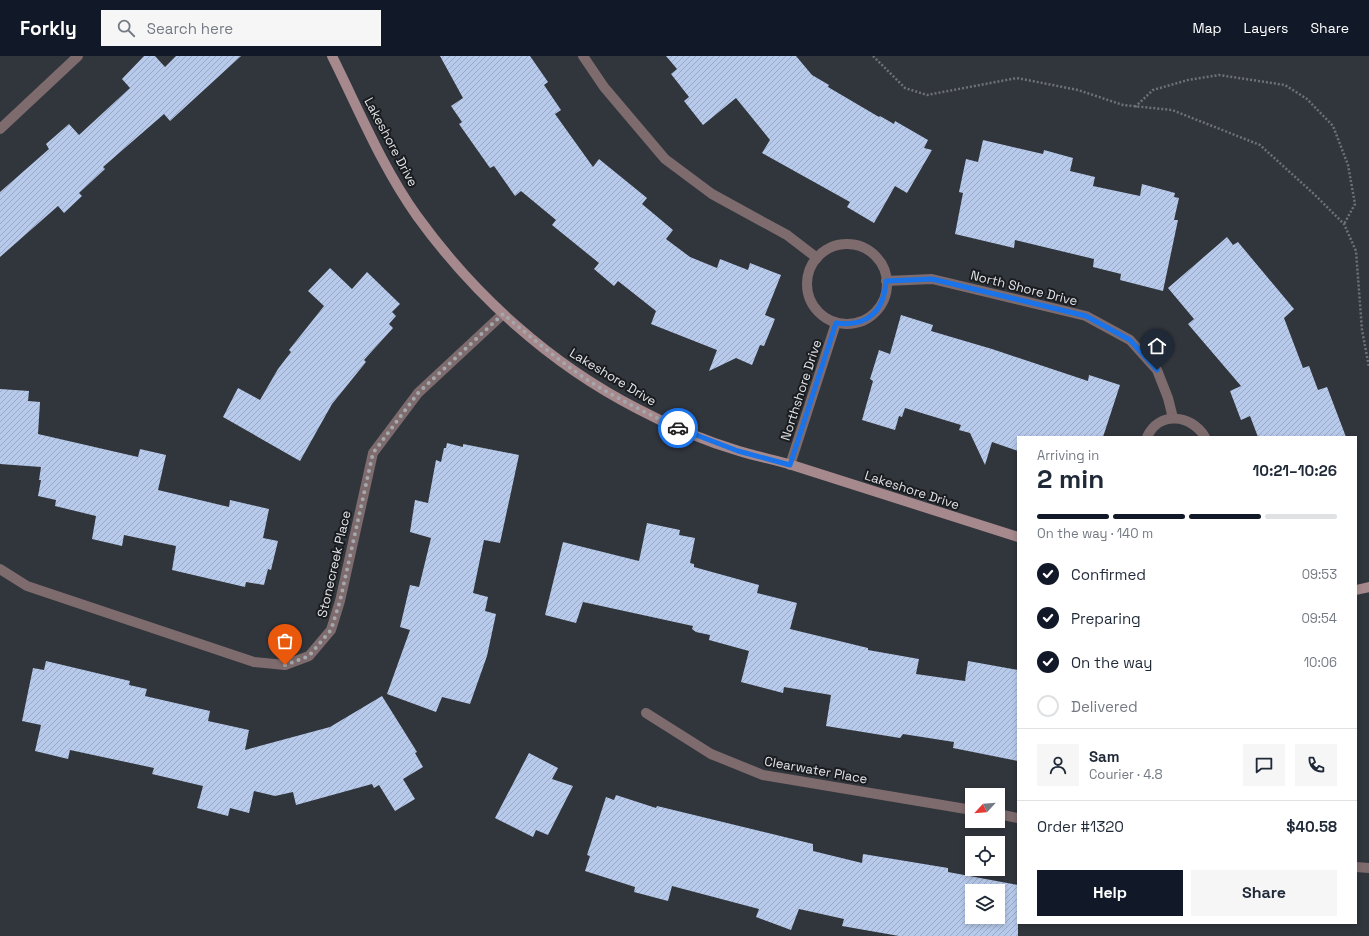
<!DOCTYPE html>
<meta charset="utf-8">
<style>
body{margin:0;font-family:"Space Grotesk",sans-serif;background:#f6f6f7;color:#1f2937;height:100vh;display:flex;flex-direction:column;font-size:15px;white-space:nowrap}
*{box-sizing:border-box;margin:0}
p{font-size:13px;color:#747a83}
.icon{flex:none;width:22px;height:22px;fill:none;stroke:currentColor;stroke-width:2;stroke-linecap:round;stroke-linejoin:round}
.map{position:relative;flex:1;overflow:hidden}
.panel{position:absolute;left:1017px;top:380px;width:340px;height:488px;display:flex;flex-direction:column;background:#fff;border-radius:0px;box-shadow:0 2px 6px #0003}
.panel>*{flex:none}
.needle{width:26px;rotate:244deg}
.fabs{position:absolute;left:965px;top:732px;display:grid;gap:8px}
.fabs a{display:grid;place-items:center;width:40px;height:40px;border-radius:0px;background:#fff;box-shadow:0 2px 6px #0003;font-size:20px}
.pin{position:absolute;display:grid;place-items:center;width:34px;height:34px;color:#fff;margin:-41px -17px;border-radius:50% 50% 50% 0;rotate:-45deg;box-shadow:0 0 4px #0007}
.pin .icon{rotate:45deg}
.courier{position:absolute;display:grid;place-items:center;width:40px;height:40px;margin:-20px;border:3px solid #1a73e8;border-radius:50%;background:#fff;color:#222;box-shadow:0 1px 5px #0007}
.headline em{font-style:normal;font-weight:800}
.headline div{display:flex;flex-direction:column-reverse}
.headline{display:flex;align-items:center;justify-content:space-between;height:68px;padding:0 20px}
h1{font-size:26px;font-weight:800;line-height:30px}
.bar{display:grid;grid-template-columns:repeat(4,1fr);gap:6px 4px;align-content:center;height:48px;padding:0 20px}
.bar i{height:5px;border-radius:3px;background:#e0e1e3}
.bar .active{background:#111827}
.bar p{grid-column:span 4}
.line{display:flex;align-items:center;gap:10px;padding:0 20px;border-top:1px solid #e0e1e3}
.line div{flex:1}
.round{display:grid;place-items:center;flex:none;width:42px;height:42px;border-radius:0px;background:#f6f6f7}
ol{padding:0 20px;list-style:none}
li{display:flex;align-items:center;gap:12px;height:44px}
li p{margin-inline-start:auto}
li .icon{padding:4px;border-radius:50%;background:#111827;color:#fff;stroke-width:4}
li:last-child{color:#747a83}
li i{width:22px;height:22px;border:2px solid #e0e1e3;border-radius:50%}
.button{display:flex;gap:8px;margin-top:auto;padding:8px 20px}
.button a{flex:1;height:46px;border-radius:0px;background:#111827;color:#fff;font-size:16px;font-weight:800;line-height:46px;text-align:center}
.button a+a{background:#f6f6f7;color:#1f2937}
header{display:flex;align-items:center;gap:24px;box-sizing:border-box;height:56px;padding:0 20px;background:#111827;color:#fff}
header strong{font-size:19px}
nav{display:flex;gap:22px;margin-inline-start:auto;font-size:14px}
.search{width:280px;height:36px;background:#f6f6f7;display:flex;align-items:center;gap:10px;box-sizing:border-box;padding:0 14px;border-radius:0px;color:#747a83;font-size:15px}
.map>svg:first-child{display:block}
.building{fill:url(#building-hatch);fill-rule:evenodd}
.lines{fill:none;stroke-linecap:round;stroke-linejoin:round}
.path{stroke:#6e7278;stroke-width:2.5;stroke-dasharray:2 2;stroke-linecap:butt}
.street{stroke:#7d6b6d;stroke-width:10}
.secondary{stroke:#a5898c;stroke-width:10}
.done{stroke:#a4a7ac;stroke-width:4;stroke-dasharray:0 7.2}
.route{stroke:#1a73e8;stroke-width:5}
.labels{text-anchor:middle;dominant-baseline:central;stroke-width:4;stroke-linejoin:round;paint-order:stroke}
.street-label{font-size:13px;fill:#e2e5e9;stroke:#1a1c1f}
</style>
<header>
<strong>Forkly</strong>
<div class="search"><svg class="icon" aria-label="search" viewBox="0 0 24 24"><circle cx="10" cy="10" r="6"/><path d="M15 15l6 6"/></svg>Search here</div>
<nav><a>Map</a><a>Layers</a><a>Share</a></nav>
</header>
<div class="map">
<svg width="1369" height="880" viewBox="0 0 1369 880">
<defs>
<pattern id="building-hatch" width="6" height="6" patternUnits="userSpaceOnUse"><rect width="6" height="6" fill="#b7caeb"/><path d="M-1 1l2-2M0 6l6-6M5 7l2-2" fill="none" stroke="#9aa9c2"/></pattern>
</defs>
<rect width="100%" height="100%" fill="#31353c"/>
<g class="building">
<polygon points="144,0 155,0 165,11 176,0 241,0 170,65 164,58 103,111 105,113 79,137 82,140 64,157 58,150 0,201 0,136 49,93 46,88 69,68 79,79 130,32 122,23"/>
<polygon points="440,0 530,0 548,26 544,29 561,54 555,58 593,111 599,103 647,142 642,148 673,174 666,183 690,201 717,212 720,203 748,214 750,207 781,219 765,259 775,263 764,290 760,289 752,309 736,302 709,315 717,294 651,268 656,255 618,225 614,230 594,213 599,207 552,169 556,164 521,135 515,140 494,110 490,112 459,68 462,66 451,50 463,42"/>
<polygon points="666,0 796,0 812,19 829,29 828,31 879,61 880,60 894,68 895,65 928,84 924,92 932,94 907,137 895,130 874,167 847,151 850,146 762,97 770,84 736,42 703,69 684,45 689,41 671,18 677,13"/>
<polygon points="983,84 1043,98 1044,94 1073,102 1070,115 1095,121 1093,130 1140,140 1142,128 1175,137 1174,141 1179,142 1174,164 1178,164 1163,235 1120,224 1121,218 1093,211 1094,203 1015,184 1014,192 955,178 963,137 959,136 966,103 978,106"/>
<polygon points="1227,181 1233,189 1238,186 1294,253 1284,262 1303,312 1309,310 1318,334 1327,331 1346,381 1258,381 1250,360 1241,364 1230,335 1241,330 1188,268 1194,263 1168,232"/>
<polygon points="330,212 352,233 367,216 400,248 392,256 396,260 389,268 393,272 364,304 366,306 332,348 300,405 223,361 238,332 260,344 278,313 291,296 289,294 324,250 308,235"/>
<polygon points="901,259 933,269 931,275 992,293 1088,325 1089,319 1120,329 1103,381 1018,381 1018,395 992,386 985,409 970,377 959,374 961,369 905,352 902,361 899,360 895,374 862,364 873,325 870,323 879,294 890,298"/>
<polygon points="0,333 29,335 28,345 40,346 38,378 138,401 140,393 166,399 158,434 229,451 230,444 269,453 263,482 278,485 271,514 268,513 264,529 246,526 245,531 172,514 176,490 124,479 122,490 92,483 96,460 55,450 56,444 38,440 41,424 39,424 41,411 0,408"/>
<polygon points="447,387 463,391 463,388 519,399 500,487 484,484 473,537 488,541 485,555 496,558 487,600 470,648 442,641 436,656 387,638 410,574 400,571 410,529 419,531 431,482 410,476 415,444 428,447 436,404 441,406 444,392 446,392"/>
<polygon points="647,467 680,474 679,479 695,482 690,507 694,508 694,511 759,529 757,537 797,547 790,573 868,592 868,594 919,603 916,618 965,625 968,605 1018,614 1018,705 953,692 954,686 903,678 900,682 826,670 831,639 784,631 783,637 741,626 749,595 709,584 710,579 696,576 692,573 693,570 583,546 576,567 545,559 563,486 639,505"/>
<polygon points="46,605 130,625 129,629 147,633 145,640 210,655 208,665 249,674 245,694 330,671 382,640 417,696 415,697 423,711 403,723 415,743 395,755 379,729 374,732 372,728 296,749 293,736 275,740 254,735 249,757 230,752 228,760 197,752 203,730 152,718 154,712 70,694 68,703 35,695 41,669 22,665 33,612 44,614"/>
<polygon points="529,697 558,712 552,723 573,730 548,779 536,774 533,781 495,762"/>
<path d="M616,739l40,13 1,-2 156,38v7l49,12 1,-9 85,14v4l70,13v51h-119l-57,-10 2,-7 -45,-10 -8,21 -35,-13 3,-8 -87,-23 -4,15 -34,-9 1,-5 -50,-16 5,-15 -3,-1 19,-58 8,3zM972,835h26v26h-26z"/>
</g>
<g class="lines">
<g class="path">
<polyline points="873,0 905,32 927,39 1017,22 1078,34 1123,49 1172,54 1260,89 1315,139 1344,168 1356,195 1362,274 1369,311"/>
<polyline points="1135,51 1153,34 1188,24 1219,19 1285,29 1307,43 1333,70 1348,109 1355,148 1344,168"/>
</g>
<g class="street">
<polyline points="583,0 604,31 665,103 712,138 787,179 817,202"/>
<polyline points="0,73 78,0"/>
<circle cx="847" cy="228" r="40"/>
<polyline points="886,225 932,223 1086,260 1130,284 1157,314 1168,342 1173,362"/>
<path d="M1147,381c12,-26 44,-23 58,0"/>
<polyline points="790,409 836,267"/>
<polyline points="0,513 27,530 254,606 285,609 309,600 331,574 340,545 373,397 418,337 503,258"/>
<polyline points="646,657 711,698 763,719 972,754"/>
<polyline points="998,758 1018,762"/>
<polyline points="1356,811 1369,812"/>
</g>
<g class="secondary">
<path d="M332,0c27,54 50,111 85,160 57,79 133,148 221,193 32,17 67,32 101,42 19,6 38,9 56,15 74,24 149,47 223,71"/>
<polyline points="1356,534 1369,531"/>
</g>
</g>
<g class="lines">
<path class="done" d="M285,609l24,-9 22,-26 9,-29 33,-148 45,-60 85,-79c28,23 56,47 86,67 29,18 59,33 89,47"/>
<path class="route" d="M678,372l60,23 52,14 46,-142c31,4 48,-11 50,-42l46,-2 154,37 44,24 27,30"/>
</g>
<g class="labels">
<g class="street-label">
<text transform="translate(391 86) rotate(62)">Lakeshore Drive</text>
<text transform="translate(1024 232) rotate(14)">North Shore Drive</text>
<text transform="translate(613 321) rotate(31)">Lakeshore Drive</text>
<text transform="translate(801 334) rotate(-72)">Northshore Drive</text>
<text transform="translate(912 434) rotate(18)">Lakeshore Drive</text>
<text transform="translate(334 508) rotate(-77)">Stonecreek Place</text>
<text transform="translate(816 714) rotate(10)">Clearwater Place</text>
</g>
</g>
</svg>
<div class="fabs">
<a><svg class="needle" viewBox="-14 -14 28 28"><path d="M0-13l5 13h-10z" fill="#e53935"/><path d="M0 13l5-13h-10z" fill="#747a83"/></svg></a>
<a><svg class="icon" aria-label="locate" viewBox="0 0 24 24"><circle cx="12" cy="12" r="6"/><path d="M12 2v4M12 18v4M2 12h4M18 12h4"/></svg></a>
<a><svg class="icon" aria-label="layers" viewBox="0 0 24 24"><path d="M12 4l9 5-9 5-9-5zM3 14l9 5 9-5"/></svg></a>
</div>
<div class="pin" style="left:285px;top:609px;background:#ea580c"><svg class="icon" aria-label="bag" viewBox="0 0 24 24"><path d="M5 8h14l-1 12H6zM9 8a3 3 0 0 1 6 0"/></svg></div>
<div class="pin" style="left:1157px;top:314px;background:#1f2937"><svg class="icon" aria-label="home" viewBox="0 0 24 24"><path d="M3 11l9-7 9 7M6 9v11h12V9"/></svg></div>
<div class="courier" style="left:678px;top:372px"><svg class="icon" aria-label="car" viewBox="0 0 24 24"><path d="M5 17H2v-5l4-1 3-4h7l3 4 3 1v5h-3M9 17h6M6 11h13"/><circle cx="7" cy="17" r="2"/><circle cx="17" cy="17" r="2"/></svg></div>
<section class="panel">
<div class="headline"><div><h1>2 min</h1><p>Arriving in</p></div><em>10:21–10:26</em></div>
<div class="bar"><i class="active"></i><i class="active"></i><i class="active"></i><i></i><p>On the way · 140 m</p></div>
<ol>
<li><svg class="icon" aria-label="check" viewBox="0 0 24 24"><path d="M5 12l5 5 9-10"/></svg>Confirmed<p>09:53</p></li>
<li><svg class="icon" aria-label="check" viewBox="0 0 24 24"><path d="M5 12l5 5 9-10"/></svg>Preparing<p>09:54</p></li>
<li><svg class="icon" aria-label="check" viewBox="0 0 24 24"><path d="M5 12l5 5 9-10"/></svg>On the way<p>10:06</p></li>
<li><i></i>Delivered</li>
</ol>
<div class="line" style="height:72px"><a class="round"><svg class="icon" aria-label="person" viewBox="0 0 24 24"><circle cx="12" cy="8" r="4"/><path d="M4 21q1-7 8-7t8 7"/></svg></a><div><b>Sam</b><p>Courier · 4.8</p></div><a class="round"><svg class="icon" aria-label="chat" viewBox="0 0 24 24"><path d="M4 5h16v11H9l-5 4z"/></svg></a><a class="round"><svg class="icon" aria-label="phone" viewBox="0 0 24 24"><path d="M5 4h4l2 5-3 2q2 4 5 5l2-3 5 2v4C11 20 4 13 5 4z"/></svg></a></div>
<div class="line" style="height:52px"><div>Order #1320</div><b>$40.58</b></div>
<div class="button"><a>Help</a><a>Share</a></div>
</section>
</div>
